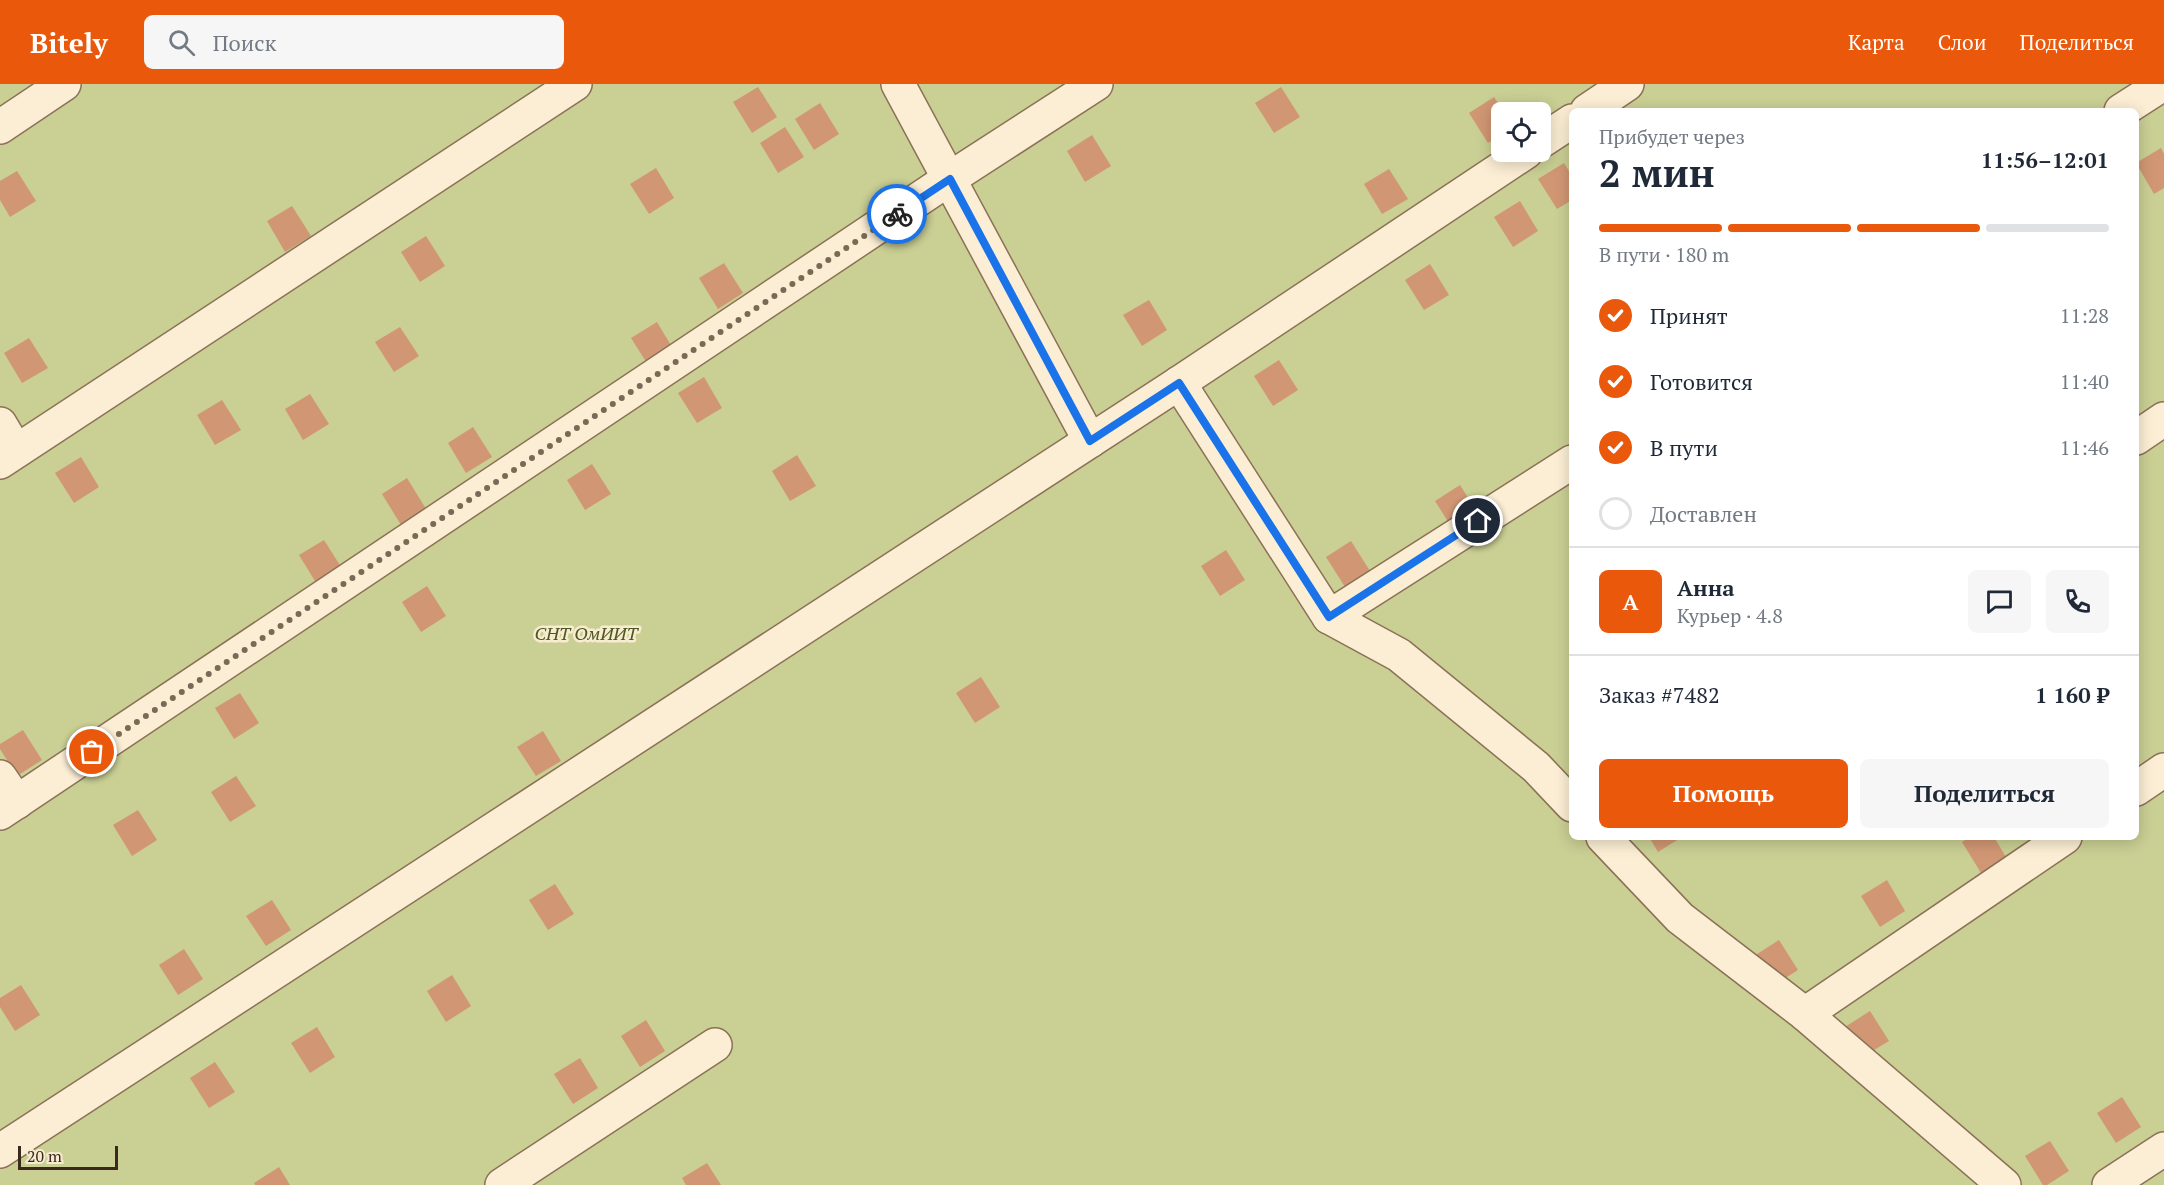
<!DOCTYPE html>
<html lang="ru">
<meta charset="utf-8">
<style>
body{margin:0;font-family:"PT Serif",serif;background:#f6f6f7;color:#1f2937;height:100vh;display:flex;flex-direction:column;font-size:22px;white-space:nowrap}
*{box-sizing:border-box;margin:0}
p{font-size:20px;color:#747a83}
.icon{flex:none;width:33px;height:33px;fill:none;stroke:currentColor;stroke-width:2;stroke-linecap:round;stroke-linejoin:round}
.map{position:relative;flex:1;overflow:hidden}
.panel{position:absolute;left:1569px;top:24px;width:570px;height:732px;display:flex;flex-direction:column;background:#fff;border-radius:9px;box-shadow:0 3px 15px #0003}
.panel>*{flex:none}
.fabs{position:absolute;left:1491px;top:18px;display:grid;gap:12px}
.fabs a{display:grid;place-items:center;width:60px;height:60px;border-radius:9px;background:#fff;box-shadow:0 3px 15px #0003;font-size:30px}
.scale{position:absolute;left:18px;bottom:15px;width:100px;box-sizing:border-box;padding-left:6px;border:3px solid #3a291c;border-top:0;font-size:16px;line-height:21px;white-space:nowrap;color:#3a291c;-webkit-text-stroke:4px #f7ebd0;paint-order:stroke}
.pin{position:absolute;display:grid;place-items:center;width:51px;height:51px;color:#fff;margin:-26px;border:3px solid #fff;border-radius:50%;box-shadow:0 2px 6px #0007}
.courier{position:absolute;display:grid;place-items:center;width:60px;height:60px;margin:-30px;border:4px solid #1a73e8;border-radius:50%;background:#fff;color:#222;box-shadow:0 2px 8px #0007}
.head em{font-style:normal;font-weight:700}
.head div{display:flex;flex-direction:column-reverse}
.head{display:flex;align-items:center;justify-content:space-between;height:102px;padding:0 30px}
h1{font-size:39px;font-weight:700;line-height:45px}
.bar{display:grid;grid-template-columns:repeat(4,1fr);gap:9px 6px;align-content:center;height:72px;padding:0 30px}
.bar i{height:8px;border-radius:4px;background:#e0e1e3}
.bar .current{background:#ea580c}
.bar p{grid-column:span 4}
.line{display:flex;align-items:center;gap:15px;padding:0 30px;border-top:2px solid #e0e1e3}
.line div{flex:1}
.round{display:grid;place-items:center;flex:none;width:63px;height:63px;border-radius:9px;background:#f6f6f7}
ol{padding:0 30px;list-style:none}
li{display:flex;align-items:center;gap:18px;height:66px}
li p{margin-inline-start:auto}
li .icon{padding:6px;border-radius:50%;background:#ea580c;color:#fff;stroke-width:4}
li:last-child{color:#747a83}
li i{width:33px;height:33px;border:3px solid #e0e1e3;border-radius:50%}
.primary-button{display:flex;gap:12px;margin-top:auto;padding:12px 30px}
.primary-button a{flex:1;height:69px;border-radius:9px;background:#ea580c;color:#fff;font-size:24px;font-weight:700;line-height:69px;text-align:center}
.primary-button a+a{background:#f6f6f7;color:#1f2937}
header{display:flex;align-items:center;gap:36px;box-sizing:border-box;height:84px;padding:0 30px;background:#ea580c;color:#fff}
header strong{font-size:28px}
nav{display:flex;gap:33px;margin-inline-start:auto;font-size:21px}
.search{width:420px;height:54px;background:#f6f6f7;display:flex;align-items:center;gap:15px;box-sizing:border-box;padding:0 21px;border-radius:9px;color:#747a83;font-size:22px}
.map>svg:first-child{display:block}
.green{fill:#cacf94;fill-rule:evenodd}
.building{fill:#d19774}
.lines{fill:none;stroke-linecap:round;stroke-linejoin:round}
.minor-casing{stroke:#8b7157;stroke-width:36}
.minor{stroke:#fbeed4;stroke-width:33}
.done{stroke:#7a6955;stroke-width:6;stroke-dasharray:0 10.8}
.route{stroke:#1a73e8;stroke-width:8}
.labels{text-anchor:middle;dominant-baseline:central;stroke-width:5;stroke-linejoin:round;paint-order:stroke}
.park-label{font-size:18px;font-style:italic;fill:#4c5722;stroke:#f7ebd0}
</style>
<header>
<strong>Bitely</strong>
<div class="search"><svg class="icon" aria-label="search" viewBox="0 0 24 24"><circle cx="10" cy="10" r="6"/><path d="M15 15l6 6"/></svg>Поиск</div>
<nav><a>Карта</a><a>Слои</a><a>Поделиться</a></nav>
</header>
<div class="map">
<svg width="2164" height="1101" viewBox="0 0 2164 1101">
<rect width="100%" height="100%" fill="#f1e1c0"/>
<path class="green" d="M0,0h2164v1101h-2164zM1572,27h564v726h-564zM1502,28h38v40h-38z"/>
<g class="building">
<polygon points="758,3 777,33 752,49 733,18"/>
<polygon points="1281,3 1300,33 1274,49 1255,19"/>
<polygon points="1494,13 1504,28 1502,28 1502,51 1488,59 1469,29"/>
<polygon points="820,19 839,50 814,66 795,35"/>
<polygon points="785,43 804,73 778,89 760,59"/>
<polygon points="1092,51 1111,82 1085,98 1067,67"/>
<polygon points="2161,64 2164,70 2164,104 2154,110 2136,79"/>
<polygon points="1564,79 1572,92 1572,116 1557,125 1538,95"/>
<polygon points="656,84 674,114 649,130 630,100"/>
<polygon points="1389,85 1408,115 1382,130 1364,100"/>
<polygon points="17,87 36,117 10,133 0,116 0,97"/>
<polygon points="1520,117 1538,147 1513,163 1494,133"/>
<polygon points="292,122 311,152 285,168 267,137"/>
<polygon points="426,152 445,182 420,198 401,168"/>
<polygon points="724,179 743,209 718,225 699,194"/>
<polygon points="1430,180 1449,211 1424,226 1405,196"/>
<polygon points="1149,216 1167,246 1142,262 1123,231"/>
<polygon points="657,238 675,268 650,284 631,254"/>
<polygon points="400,243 419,272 394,288 375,258"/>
<polygon points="29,254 48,284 22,299 4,269"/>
<polygon points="1279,276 1298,306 1273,322 1254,292"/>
<polygon points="704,293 722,324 697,339 678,309"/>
<polygon points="310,310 329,340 303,356 285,325"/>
<polygon points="222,316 241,346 215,361 197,331"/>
<polygon points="473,343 492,373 466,389 448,359"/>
<polygon points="797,371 816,402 790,417 772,387"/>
<polygon points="81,373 99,403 74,419 55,389"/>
<polygon points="592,380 611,410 585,426 567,396"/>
<polygon points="407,394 426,425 401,441 382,410"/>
<polygon points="1460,401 1479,431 1454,447 1435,417"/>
<polygon points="324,456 343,486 318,502 299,471"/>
<polygon points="1351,457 1370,487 1345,503 1326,473"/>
<polygon points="1226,466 1245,496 1220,512 1201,482"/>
<polygon points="427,502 446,532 421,548 402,518"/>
<polygon points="981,593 1000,623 975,639 956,609"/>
<polygon points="240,609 259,639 234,655 215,624"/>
<polygon points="23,646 42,676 17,692 0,665 0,660"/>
<polygon points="543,647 561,677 536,692 517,663"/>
<polygon points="236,692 256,722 230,738 211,708"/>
<polygon points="138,726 157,756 132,772 113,741"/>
<polygon points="1649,753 1682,753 1658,768"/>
<polygon points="1970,753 1994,753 2006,773 1981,789 1962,758"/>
<polygon points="1887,796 1905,827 1880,843 1861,812"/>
<polygon points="555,800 574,830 548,846 529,816"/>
<polygon points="272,816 291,846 266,862 246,832"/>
<polygon points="1779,856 1798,886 1773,902 1754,872"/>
<polygon points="184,865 203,895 178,911 159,881"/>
<polygon points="452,891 471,922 446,938 427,907"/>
<polygon points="21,901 40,931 15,947 0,923 0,914"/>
<polygon points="1870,927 1889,957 1864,972 1845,943"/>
<polygon points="646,936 665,967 640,983 621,952"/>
<polygon points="317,943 335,973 310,989 291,959"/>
<polygon points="580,974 598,1004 573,1020 554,990"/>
<polygon points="215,978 235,1008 209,1024 190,994"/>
<polygon points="2122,1013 2141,1043 2116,1059 2097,1029"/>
<polygon points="2050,1057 2069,1087 2047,1101 2043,1101 2025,1072"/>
<polygon points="707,1079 721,1101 686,1101 682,1094"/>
<polygon points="279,1083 290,1101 255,1101 254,1099"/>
</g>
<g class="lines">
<defs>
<g id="minor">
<polyline points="898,0 1090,357"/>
<polyline points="1587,27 1627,0"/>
<polyline points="2121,27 2163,0"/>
<polyline points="0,43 64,0"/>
<polyline points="1540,58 1572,37"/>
<polyline points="1179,299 1329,533 1572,378"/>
<polyline points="0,340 16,367"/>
<polyline points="2136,354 2164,335"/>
<polyline points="0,378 575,0"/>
<polyline points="1329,533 1399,571 1536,683 1572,721"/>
<polyline points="0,693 17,718"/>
<polyline points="2136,705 2164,686"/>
<polyline points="0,729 949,95 1096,0"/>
<polyline points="1603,753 1680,834 1805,930 2004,1101"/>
<polyline points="1805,930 2065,753"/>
<polyline points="0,1067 1179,299 1526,68"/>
<polyline points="502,1101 715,961"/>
<polyline points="2109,1101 2164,1065"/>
</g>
</defs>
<use href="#minor" class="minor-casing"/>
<use href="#minor" class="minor"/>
</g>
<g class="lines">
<polyline class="done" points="92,668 897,130"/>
<polyline class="route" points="897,130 950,95 1090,357 1179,299 1329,533 1478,437"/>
</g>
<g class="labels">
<g class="park-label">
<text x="586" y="549">СНТ ОмИИТ</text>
</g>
</g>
</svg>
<div class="fabs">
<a><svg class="icon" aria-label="locate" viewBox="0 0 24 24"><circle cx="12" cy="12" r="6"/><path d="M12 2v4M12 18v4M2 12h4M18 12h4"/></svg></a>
</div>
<div class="scale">20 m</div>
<div class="pin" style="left:92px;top:668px;background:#ea580c"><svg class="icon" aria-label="bag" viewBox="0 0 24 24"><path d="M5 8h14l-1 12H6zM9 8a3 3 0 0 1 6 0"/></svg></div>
<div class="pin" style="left:1478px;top:437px;background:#1f2937"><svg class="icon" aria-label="home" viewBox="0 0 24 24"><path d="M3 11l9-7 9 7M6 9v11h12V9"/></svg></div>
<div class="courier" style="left:897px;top:130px"><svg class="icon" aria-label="bike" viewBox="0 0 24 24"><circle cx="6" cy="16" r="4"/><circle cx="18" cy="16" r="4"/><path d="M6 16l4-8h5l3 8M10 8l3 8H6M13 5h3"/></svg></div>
<section class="panel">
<div class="head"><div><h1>2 мин</h1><p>Прибудет через</p></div><em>11:56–12:01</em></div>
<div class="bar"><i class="current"></i><i class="current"></i><i class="current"></i><i></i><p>В пути · 180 m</p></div>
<ol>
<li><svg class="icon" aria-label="check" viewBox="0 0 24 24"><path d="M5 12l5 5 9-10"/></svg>Принят<p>11:28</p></li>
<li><svg class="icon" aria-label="check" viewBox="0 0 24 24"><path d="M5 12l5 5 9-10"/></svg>Готовится<p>11:40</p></li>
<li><svg class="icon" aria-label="check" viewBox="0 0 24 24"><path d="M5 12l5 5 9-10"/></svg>В пути<p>11:46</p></li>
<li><i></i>Доставлен</li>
</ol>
<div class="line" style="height:108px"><b class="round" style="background:#ea580c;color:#fff">А</b><div><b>Анна</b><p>Курьер · 4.8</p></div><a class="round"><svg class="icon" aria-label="chat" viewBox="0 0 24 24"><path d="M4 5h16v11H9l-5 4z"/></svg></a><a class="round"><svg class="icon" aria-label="phone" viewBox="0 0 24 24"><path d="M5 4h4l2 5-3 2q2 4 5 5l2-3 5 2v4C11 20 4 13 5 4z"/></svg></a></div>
<div class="line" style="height:78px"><div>Заказ #7482</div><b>1 160 ₽</b></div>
<div class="primary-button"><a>Помощь</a><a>Поделиться</a></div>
</section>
</div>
